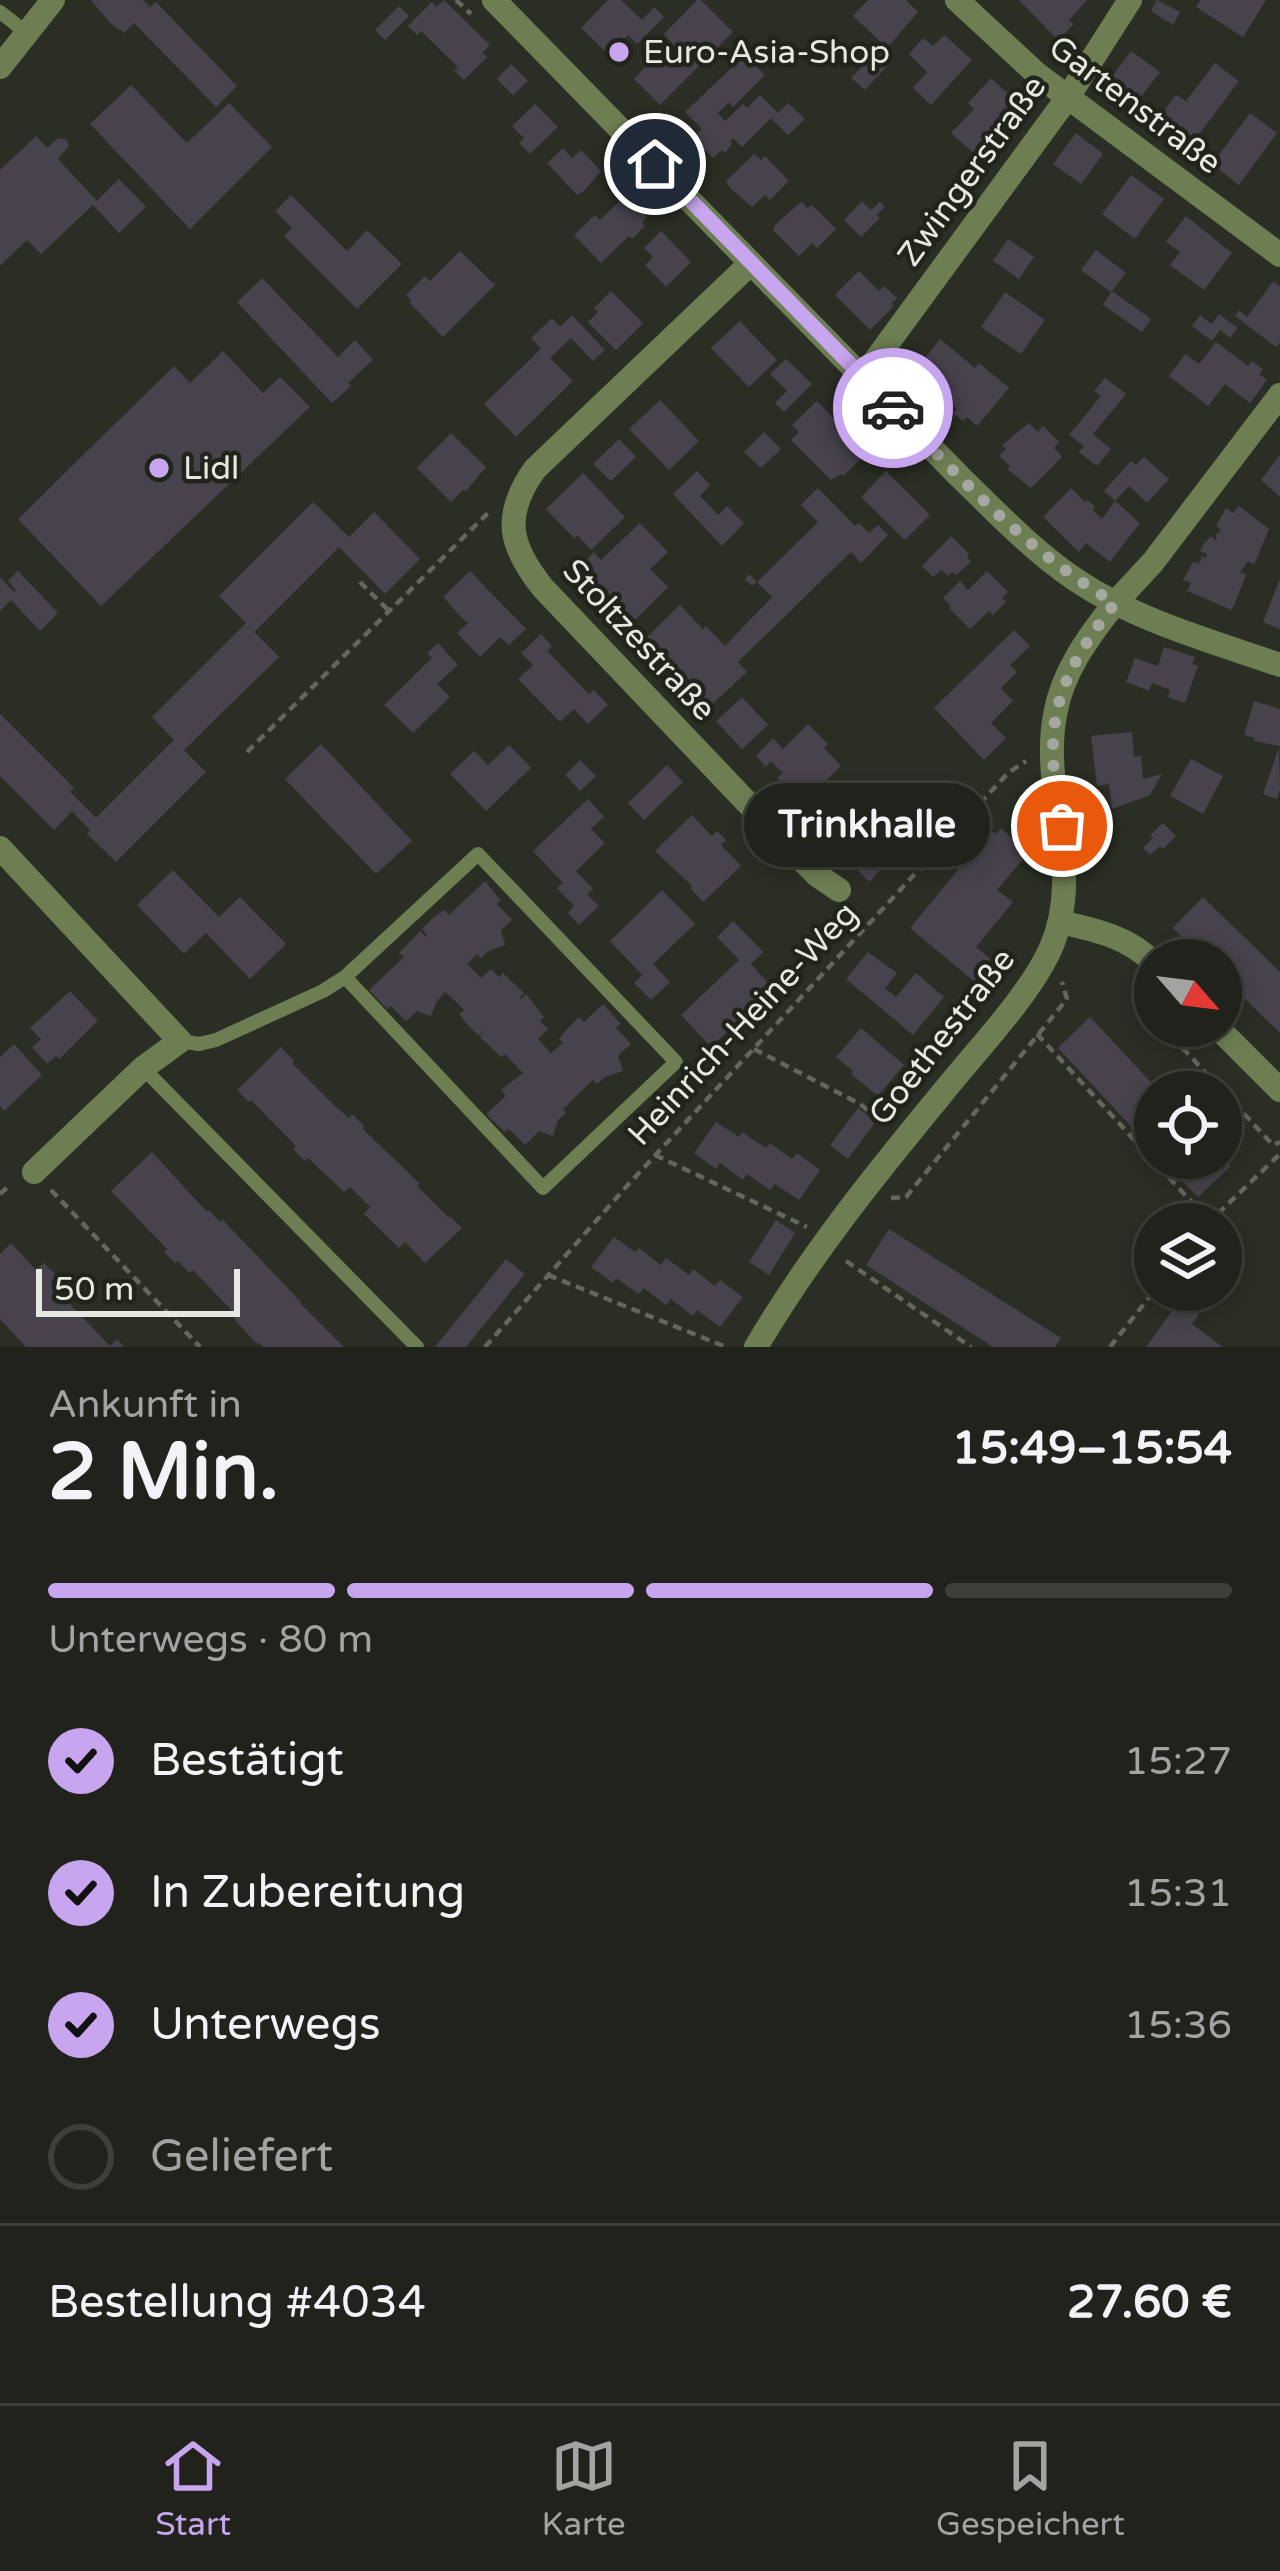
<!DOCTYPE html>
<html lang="de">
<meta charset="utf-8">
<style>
body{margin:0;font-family:"Varela Round",sans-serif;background:#282a24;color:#f1f3f6;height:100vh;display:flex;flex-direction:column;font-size:45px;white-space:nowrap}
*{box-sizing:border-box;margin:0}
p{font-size:39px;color:#a2a4a3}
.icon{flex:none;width:66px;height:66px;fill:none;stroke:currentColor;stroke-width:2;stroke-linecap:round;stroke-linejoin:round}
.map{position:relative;height:1347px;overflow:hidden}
.sheet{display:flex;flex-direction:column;background:#20221b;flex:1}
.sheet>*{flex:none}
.needle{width:78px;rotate:118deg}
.tools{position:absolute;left:1134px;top:939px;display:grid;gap:24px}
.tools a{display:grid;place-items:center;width:108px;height:108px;border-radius:50%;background:#20221b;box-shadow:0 6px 18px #0003,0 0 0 3px #3d3f3a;font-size:60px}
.scale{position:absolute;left:36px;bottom:30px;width:204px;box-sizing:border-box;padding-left:12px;border:6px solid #e6e9e2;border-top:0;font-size:33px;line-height:42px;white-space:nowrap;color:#e6e9e2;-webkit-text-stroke:9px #21241b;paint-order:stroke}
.pin{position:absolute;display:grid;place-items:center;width:102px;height:102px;color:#fff;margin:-51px;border:6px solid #fff;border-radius:50%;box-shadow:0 3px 12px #0007}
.courier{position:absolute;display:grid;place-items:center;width:120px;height:120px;margin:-60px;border:9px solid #c8a5ef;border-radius:50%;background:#fff;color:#222;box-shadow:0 3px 15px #0007}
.bubble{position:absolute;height:84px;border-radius:42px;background:#20221b;box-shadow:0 6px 18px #0003,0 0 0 3px #3d3f3a;font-size:39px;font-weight:700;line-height:84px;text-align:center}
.overview em{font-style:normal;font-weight:700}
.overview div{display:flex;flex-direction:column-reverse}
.overview{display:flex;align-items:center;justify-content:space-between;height:204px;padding:0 48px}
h1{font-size:78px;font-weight:700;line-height:90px}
.bar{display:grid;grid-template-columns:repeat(4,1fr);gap:18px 12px;align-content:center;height:144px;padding:0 48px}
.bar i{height:15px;border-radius:9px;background:#3d3f3a}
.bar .selected{background:#c8a5ef}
.bar p{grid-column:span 4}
.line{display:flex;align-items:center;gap:30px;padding:0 48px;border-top:3px solid #3d3f3a}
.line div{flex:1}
ol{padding:0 48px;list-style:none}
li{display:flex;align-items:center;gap:36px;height:132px}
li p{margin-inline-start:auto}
li .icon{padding:12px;border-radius:50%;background:#c8a5ef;color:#111;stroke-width:4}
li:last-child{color:#a2a4a3}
li i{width:66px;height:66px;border:6px solid #3d3f3a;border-radius:50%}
.tab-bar{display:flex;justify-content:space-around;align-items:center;height:168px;border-top:3px solid #3d3f3a;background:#20221b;font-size:33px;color:#a2a4a3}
.tab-bar a{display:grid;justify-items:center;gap:6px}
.tab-bar .selected{color:#c8a5ef}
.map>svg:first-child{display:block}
.building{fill:#47424c}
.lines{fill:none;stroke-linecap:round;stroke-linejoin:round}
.path{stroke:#64675e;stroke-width:4.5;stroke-dasharray:9 6;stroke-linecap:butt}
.service{stroke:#6e7e53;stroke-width:14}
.minor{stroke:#6e7e53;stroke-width:24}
.tertiary{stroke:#6e7e53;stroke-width:24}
.done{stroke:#a4a8a0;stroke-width:12;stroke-dasharray:0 21.6}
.route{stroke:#c8a5ef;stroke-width:15}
.poi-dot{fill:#c8a5ef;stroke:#21241b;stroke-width:4.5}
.labels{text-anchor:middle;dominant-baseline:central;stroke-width:9;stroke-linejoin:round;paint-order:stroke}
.poi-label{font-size:33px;fill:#e6e9e2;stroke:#21241b;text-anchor:start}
.street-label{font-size:33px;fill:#e6e9e2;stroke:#21241b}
</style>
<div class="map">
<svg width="1280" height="1347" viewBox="0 0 1280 1347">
<rect width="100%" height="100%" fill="#2a2e24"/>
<g class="building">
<polygon points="91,0 143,0 150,7 156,2 237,86 216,107 134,23 124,33 110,23"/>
<polygon points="444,0 490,45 482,53 487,57 464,80 454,71 458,67 421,31 417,35 408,26 432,2 436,7"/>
<polygon points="608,0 621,0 642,20 654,7 664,17 637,44 628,35 609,55 581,28"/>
<polygon points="697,0 701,0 733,32 660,105 634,79 645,67 640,62 648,54 653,58 670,41 664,34"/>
<polygon points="868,0 906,0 918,12 887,48 853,16"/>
<polygon points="1019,0 1087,0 1069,20 1074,24 1058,40"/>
<polygon points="1157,0 1180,12 1173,25 1151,11"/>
<polygon points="1200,0 1266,0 1243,37 1196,7"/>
<polygon points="399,6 409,16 385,40 375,30"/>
<polygon points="944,35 972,60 931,105 913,88 927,72 909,54 923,38 933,46"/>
<polygon points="878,49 891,62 865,90 851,78"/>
<polygon points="1131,51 1160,72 1134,106 1106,85"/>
<polygon points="745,55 765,75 733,107 729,102 718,113 725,121 743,104 747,108 760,95 778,113 788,103 805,119 788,135 771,118 742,147 733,138 730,142 732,144 725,153 722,150 713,158 693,138 702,129 685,112"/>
<polygon points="1215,63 1239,81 1189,148 1165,129 1173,120 1163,112 1176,95 1186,101"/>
<polygon points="511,64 528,81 513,95 497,79"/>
<polygon points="991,78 1018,103 995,127 1003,133 979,158 951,133 974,109 968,103"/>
<polygon points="131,85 187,143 229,103 272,147 190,229 90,124"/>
<polygon points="535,104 558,127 530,154 519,143 524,138 512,126"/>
<polygon points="1250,113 1277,133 1239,185 1212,164"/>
<polygon points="1076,133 1103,154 1081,184 1053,164"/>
<polygon points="36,136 47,148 58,138 67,140 69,146 58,159 97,201 119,179 146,207 119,233 93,205 41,254 27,240 0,266 0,170"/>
<polygon points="563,148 572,158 581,150 601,171 583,192 577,195 547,163"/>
<polygon points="754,154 761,160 765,156 789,181 770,200 765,195 752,207 730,188 726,181"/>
<polygon points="1131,175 1164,199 1135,239 1102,214"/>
<polygon points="630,191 640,202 636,206 647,217 642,223 645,226 632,239 629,236 601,263 574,235 595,215 600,220"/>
<polygon points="291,195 347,251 367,230 402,264 357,309 284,236 292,228 275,211"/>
<polygon points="862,201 871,210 880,202 885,207 876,215 880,218 861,237 844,220"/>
<polygon points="801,202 808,208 812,205 836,229 817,248 812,243 799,256 773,230 776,224"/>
<polygon points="1186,216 1232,253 1204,290 1170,265 1180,252 1166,242"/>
<polygon points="661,231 691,262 666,287 645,265 653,257 644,248"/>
<polygon points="1008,239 1034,257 1019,279 993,261"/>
<polygon points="1096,250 1126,273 1111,292 1081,270"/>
<polygon points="460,251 495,285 443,337 409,302 411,300 406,295 425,276 430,281"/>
<polygon points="859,271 879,291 884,286 897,298 891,304 894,306 870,330 835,295"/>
<polygon points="262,278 338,357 355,340 373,360 348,383 351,386 332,403 237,302"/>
<polygon points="1273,281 1280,286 1280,342 1276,347 1235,316 1239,310 1247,317"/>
<polygon points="611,291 643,323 616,350 588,322 598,312 594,308"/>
<polygon points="1112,291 1151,319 1142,332 1103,305"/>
<polygon points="1005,292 1045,320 1021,354 981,327"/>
<polygon points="1219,314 1238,328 1230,338 1220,330 1212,341 1192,326 1200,315 1212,324"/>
<polygon points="572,315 605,350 593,361 571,338 550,358 573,381 516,437 484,404 541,349 531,338 552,318 560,327"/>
<polygon points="740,321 777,360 749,387 711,348"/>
<polygon points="940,339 975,368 979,363 1009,388 977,426 967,417 963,421 953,413 957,409 931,390 928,393 912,374"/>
<polygon points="1216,342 1248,366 1252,361 1263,369 1259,374 1267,380 1250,403 1225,384 1208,406 1169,376 1185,354 1199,364"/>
<polygon points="223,351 263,393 280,377 310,407 101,606 18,519 174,366 190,383"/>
<polygon points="786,359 812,384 784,412 775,403 787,391 770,374"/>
<polygon points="1105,378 1126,394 1093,434 1111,449 1097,466 1079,452 1084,446 1069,435 1101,396 1094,391"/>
<polygon points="660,400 699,441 669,470 629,429"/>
<polygon points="817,401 834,419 838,415 853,430 849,435 867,453 843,476 841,474 831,480 791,440 799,432 792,425"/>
<polygon points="1029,423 1038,432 1043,426 1059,442 1054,448 1062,457 1031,488 1007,469 1010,466 999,456 1006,449 1002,445"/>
<polygon points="764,432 781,449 761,468 744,452"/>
<polygon points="451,433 486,467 466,491 464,489 451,502 417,468"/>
<polygon points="619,439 636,457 611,481 593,464"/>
<polygon points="1280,455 1280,497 1261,480"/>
<polygon points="1144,457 1169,479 1147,503 1129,486 1115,501 1104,491 1131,461 1136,465"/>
<polygon points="697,471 710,485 700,496 718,515 727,506 744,523 722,546 673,494"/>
<polygon points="886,471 930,515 905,540 861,497"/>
<polygon points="583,473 625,517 591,550 578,536 574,538 546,509"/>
<polygon points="818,488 855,526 859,523 869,533 878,525 888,535 861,563 851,552 738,662 747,672 707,709 687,688 685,689 642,642 680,605 703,629 706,626 725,646 772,597 757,582 752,586 745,579 749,574 757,582 818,522 801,505"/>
<polygon points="1071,488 1085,502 1087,500 1095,507 1093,510 1102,519 1115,501 1140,523 1110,562 1086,543 1079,552 1043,517"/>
<polygon points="313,502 349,537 374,512 420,559 385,594 339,547 254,632 279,657 184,750 206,772 116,862 87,834 90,830 72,811 54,830 0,776 0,714 74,788 70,792 96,818 174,740 152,717 246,623 219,596"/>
<polygon points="1239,506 1269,529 1254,565 1248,561 1240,572 1246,575 1232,610 1187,591 1191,583 1183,580 1193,562 1199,564 1202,556 1206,558 1207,554 1200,551 1204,543 1211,536 1215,540 1217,538 1215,536 1221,530 1216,526 1226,508 1233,513"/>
<polygon points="640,523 668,552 650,569 668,587 630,625 576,570 594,552 601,560"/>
<polygon points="951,536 969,554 967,557 971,562 956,575 952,572 948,576 941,570 933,577 922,566"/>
<polygon points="18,571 58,613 40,631 11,600 0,611 0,577 14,592 16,590 8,581"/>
<polygon points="470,571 526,629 509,645 500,637 480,657 457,633 469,622 465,621 443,597"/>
<polygon points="987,571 1008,592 1002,598 1006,602 993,615 989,611 970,629 949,608 951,606 943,598 960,581 968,590"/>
<polygon points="1280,579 1280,629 1263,622"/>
<polygon points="1014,630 1030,646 1010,665 1017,672 1001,688 1013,701 991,723 1006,738 984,760 934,708"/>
<polygon points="541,634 552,646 547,651 589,694 594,690 608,705 588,724 574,709 560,722 518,679 533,665 521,653"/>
<polygon points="438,643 458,665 437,684 450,697 413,733 384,705 432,658 427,653"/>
<polygon points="1164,647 1195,657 1192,664 1198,666 1185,703 1168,697 1170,690 1152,683 1149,691 1126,682 1135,658 1158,666"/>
<polygon points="742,697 768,725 742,749 716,721"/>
<polygon points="1254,701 1280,709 1280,746 1254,741 1255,738 1244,735"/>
<polygon points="808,724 828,744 824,748 841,766 802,804 777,778 783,773 771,761 766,767 756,756 773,738 783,749"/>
<polygon points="1132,732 1134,757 1141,756 1143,779 1162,774 1150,795 1112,809 1109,784 1097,786 1091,736"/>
<polygon points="321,744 412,841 376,874 285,779"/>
<polygon points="509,745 531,768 486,811 450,774 474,751 488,765"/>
<polygon points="1279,747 1280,789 1277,799 1263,794"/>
<polygon points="1191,759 1223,776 1203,814 1170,796"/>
<polygon points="580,760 596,776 580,791 565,775"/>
<polygon points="667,765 683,782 644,820 628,803"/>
<polygon points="588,799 604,817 591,829 605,843 576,871 593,889 587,894 599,906 579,925 568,913 574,906 557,888 563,883 533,851"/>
<polygon points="849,799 854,805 859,801 874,817 883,808 905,831 896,840 903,847 869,882 824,835 844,815 838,809"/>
<polygon points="927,806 941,821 924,840 909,823"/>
<polygon points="692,815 712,836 717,831 726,840 721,845 741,866 703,902 690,888 692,886 655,851"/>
<polygon points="1163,823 1176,836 1163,849 1160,846 1150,855 1143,848 1153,838 1150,835"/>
<polygon points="1001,828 1022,846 1017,853 1024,858 997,890 1013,902 976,947 999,966 981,987 910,928 991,830 996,834"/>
<polygon points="173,870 219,917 240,897 286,944 250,979 206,933 184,954 137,905"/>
<polygon points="485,881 501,901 497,904 512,920 501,930 505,945 487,952 481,958 477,954 467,964 481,978 491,969 499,977 503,973 524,993 520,997 521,999 526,994 544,1017 540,1021 548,1029 538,1039 551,1053 563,1043 559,1039 566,1030 579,1017 584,1022 603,1004 621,1024 616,1028 631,1044 618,1056 623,1071 605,1077 597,1084 593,1080 563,1109 566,1113 558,1120 553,1136 539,1131 525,1145 509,1129 505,1132 486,1114 506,1096 501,1090 523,1073 505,1054 501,1057 480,1037 484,1031 479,1036 466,1023 459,1014 464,1010 456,1002 445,992 437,1001 431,1016 417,1011 406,1021 391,1006 387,1009 369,990 404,957 399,953 420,931 426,937 427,935 422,929 435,916 444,910 449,915"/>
<polygon points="662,890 695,924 653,964 670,982 651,1000 634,983 642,975 610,941"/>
<polygon points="1203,897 1280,972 1280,1033 1221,975 1221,960 1205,960 1173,928"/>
<polygon points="733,921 763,952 751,964 773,988 711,1047 681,1015 739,960 717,937"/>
<polygon points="868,952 897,973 885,988 896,997 916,973 944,997 913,1035 846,979"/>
<polygon points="70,991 98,1021 59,1059 56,1056 47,1064 32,1047 41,1039 30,1028"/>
<polygon points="1090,1017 1160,1092 1155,1092 1155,1152 1058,1048"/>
<polygon points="861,1028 904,1065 878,1096 851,1074 853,1071 836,1057"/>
<polygon points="14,1044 42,1075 4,1111 0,1106 0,1057"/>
<polygon points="281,1047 294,1061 292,1063 336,1107 349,1118 352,1114 364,1126 362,1128 420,1184 417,1186 449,1218 450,1216 462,1228 425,1263 405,1242 399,1248 364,1214 370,1207 350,1187 344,1192 308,1158 305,1161 293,1149 296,1146 251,1100 249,1102 237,1090"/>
<polygon points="858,1108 876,1121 848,1159 830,1145"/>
<polygon points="716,1122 739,1137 742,1132 766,1148 770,1143 792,1159 797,1153 820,1170 799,1200 775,1184 770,1190 747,1174 743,1180 720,1163 716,1169 694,1153"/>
<polygon points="152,1152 207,1212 209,1210 220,1222 222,1219 301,1302 300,1303 344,1347 263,1347 258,1342 257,1344 234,1319 237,1316 193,1270 189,1273 178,1261 175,1263 164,1252 167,1249 111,1191"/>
<polygon points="1161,1158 1223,1158 1231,1166 1198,1197"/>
<polygon points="776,1220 795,1233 769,1275 749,1262"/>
<polygon points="889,1229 1061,1338 1055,1347 993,1347 866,1265"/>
<polygon points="614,1237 635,1252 639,1248 661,1265 666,1258 689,1275 693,1269 715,1286 720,1280 743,1297 720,1327 697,1310 693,1316 671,1299 666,1305 644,1288 639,1294 616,1278 613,1283 591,1267"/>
<polygon points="11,1243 36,1270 44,1263 57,1276 50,1283 110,1346 117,1339 124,1347 26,1347 0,1319 0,1254"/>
<polygon points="506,1259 525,1274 466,1347 435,1347"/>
<polygon points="1180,1300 1199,1314 1192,1324 1223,1347 1146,1347"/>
</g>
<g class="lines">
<g class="path">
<polyline points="456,0 471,14"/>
<polyline points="360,582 389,611"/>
<polyline points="247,752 488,513"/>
<polyline points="1137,983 1137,998 1155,1018"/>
<polyline points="1162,1026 1273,1145 1280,1142"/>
<polyline points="1037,1034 1209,1221"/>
<polyline points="754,1049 860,1104 884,1123"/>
<polyline points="655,1155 807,1227"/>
<polyline points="51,1190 200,1347"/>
<polyline points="0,1194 10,1185"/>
<polyline points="891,1198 906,1197 1067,999 1062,982"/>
<polyline points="1207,1224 1280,1154"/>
<polyline points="846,1261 971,1347"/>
<polyline points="548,1275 726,1347"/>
<polyline points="485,1347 626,1187 1008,773 1026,761"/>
<polyline points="1110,1347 1155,1290"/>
</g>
<g class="service">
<polyline points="0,12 27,33"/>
<polyline points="180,1041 199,1044 216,1040 323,991 345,977 543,1188 676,1062 478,854 345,977"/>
<polyline points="143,1068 417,1347"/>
</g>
<g class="minor">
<polyline points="957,0 1038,75 1280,255"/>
<polyline points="0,67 53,0"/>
<path d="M751,263l-216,206c-33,46 -26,77 8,119l234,246 40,41 22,15"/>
<polyline points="863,377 1068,97 1130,0"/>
<polyline points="0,848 180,1041 143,1068 34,1172"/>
<path d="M1060,922c36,8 69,15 95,42"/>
<polyline points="1216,1026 1280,1090"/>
<path d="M756,1347c53,-90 118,-171 184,-251 34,-43 87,-97 110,-146 36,-80 -10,-156 5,-235 7,-43 34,-79 60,-112"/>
</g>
<g class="tertiary">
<path d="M494,0l465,476c37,36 74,75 117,104 61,41 135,61 204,85"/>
<polyline points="1115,603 1153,562 1280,395"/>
</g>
</g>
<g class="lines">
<path class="done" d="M893,408c68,71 136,145 222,195 -62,80 -73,124 -53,223"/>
<polyline class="route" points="655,164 893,408"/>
</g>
<g class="poi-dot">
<circle cx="619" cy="52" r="12"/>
<circle cx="159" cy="468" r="12"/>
</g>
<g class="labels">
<g class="poi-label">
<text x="643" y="52">Euro-Asia-Shop</text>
<text x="183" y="468">Lidl</text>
</g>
<g class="street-label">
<text transform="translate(1135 105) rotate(37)">Gartenstraße</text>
<text transform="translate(972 171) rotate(-54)">Zwingerstraße</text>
<text transform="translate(639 640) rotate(47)">Stoltzestraße</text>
<text transform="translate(743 1024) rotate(-47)">Heinrich-Heine-Weg</text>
<text transform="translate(942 1037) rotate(-52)">Goethestraße</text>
</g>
</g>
</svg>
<div class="tools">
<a><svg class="needle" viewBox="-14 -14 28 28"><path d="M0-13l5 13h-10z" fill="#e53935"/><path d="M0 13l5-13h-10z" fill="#a2a4a3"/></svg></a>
<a><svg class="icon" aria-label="locate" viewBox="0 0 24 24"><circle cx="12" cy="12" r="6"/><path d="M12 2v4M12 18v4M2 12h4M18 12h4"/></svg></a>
<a><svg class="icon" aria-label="layers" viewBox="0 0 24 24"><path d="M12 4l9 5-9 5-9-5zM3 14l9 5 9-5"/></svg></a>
</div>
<div class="scale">50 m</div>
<div class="pin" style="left:1062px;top:826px;background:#ea580c"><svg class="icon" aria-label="bag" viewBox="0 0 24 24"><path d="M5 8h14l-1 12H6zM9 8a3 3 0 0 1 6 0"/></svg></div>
<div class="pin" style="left:655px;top:164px;background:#1f2937"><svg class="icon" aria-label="home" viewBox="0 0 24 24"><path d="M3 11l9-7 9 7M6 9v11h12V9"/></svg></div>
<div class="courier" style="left:893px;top:408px"><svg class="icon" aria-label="car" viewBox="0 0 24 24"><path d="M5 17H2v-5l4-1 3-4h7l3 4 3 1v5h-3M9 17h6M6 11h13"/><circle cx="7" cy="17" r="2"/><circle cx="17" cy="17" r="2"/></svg></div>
<div class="bubble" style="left:744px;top:783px;width:246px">Trinkhalle</div>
</div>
<section class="sheet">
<div class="overview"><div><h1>2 Min.</h1><p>Ankunft in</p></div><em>15:49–15:54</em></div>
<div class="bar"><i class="selected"></i><i class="selected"></i><i class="selected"></i><i></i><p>Unterwegs · 80 m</p></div>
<ol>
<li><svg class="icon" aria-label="check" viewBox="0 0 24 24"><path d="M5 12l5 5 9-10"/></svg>Bestätigt<p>15:27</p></li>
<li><svg class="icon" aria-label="check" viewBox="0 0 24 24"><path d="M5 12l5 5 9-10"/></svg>In Zubereitung<p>15:31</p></li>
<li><svg class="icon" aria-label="check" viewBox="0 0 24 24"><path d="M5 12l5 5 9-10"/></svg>Unterwegs<p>15:36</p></li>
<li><i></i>Geliefert</li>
</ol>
<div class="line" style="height:156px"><div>Bestellung #4034</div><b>27.60 €</b></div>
</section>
<nav class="tab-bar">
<a class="selected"><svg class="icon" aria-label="home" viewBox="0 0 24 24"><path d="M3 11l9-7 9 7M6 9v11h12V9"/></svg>Start</a>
<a><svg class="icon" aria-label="map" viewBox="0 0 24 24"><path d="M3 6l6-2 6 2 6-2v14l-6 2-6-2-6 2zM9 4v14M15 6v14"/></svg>Karte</a>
<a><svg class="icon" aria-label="saved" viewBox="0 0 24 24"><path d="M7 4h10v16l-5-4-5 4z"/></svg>Gespeichert</a>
</nav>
